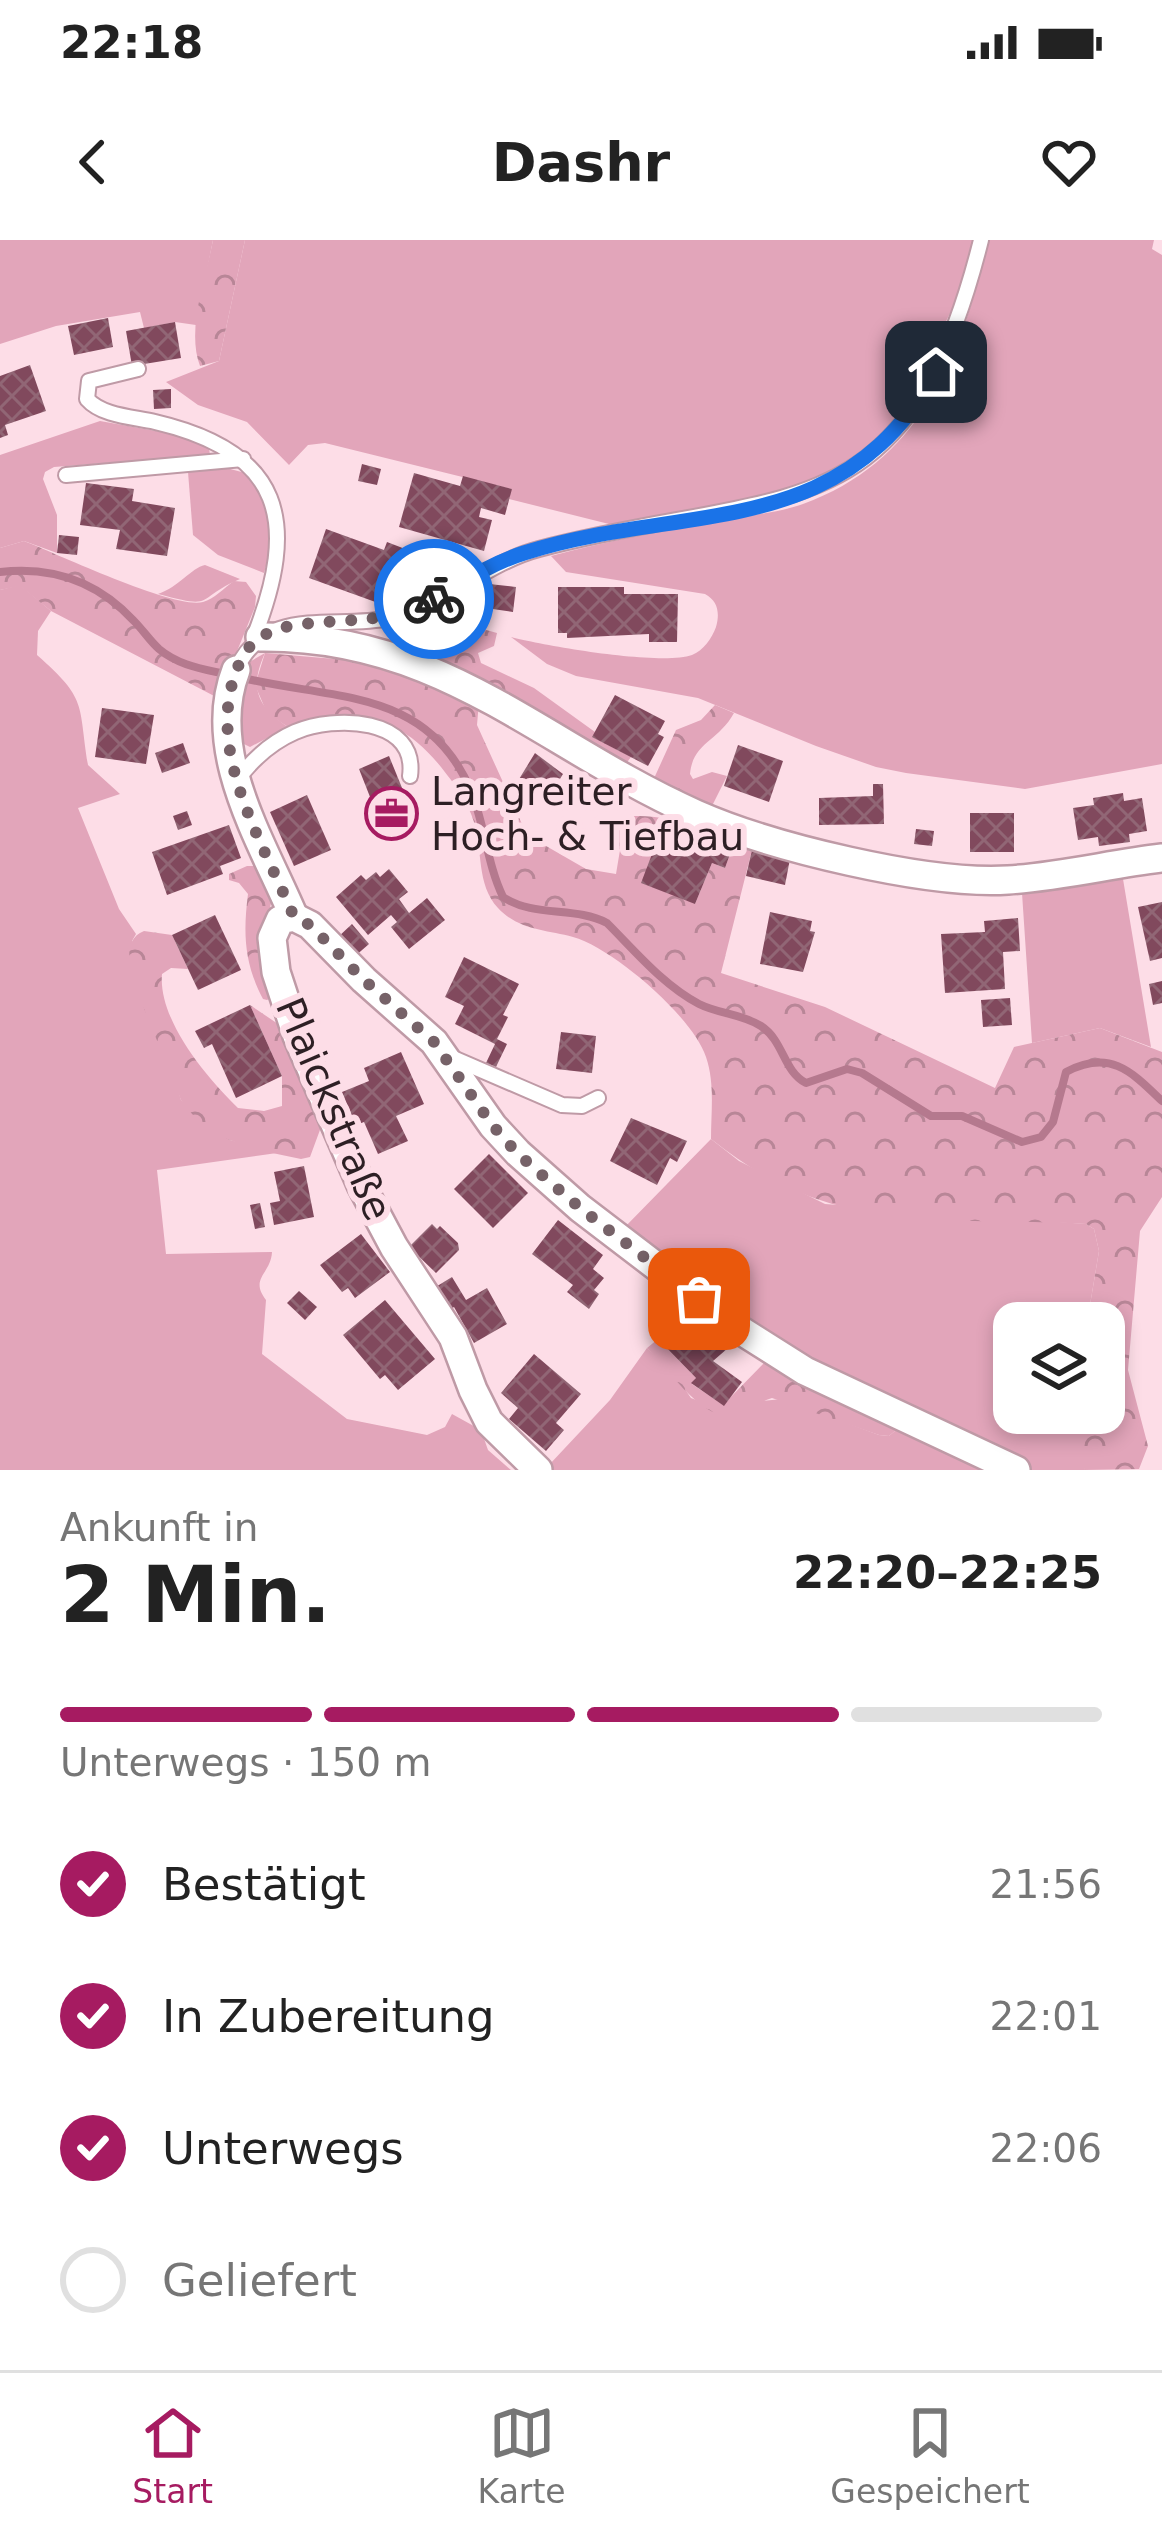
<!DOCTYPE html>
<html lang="de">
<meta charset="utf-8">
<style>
body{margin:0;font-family:"DejaVu Sans",sans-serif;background:#f6f6f6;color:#222;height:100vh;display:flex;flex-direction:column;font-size:45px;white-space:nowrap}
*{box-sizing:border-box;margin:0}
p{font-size:39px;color:#767676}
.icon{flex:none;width:66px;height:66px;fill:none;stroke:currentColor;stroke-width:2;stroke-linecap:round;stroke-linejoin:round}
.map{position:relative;height:1230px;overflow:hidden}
.sheet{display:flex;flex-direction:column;background:#fff;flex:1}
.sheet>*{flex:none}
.tools{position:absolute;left:993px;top:1062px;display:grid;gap:24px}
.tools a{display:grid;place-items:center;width:132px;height:132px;border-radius:24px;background:#fff;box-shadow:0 6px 18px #0003;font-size:60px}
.pin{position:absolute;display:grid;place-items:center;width:102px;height:102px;color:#fff;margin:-51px;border-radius:24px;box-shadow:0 6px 18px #0006}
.courier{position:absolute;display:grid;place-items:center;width:120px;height:120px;margin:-60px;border:9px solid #1a73e8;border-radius:50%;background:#fff;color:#222;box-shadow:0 3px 15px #0007}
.head em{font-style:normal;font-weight:600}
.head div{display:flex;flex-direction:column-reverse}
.head{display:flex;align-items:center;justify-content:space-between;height:204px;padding:0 60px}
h1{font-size:78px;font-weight:600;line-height:90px}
.bar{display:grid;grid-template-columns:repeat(4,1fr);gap:18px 12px;align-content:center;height:144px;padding:0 60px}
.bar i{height:15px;border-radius:9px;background:#e0e0e0}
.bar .current{background:#a61b61}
.bar p{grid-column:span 4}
ol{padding:0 60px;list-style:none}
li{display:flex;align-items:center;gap:36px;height:132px}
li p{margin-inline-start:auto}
li .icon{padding:12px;border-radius:50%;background:#a61b61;color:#fff;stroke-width:4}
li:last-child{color:#767676}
li i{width:66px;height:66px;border:6px solid #e0e0e0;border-radius:50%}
.status{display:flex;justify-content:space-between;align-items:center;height:84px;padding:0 60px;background:#fff;direction:ltr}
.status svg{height:33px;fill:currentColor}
header{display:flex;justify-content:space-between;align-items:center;height:156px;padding:0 60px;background:#fff;font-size:54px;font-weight:600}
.tab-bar{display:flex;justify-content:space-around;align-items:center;height:168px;border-top:3px solid #e0e0e0;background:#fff;font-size:33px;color:#767676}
.tab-bar a{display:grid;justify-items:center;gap:6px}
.tab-bar .current{color:#a61b61}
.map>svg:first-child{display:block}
.green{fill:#e2a5ba}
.forest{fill:url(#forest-crowns)}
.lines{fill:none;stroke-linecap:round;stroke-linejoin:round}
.stream{stroke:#b5798e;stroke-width:8}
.building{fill:url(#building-cross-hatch)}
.service-casing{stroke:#bf9aa6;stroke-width:18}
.minor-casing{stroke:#bf9aa6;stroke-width:32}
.service{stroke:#fff;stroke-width:14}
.minor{stroke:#fff;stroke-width:27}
.done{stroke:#766268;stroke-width:12;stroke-dasharray:0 21.6}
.route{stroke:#1a73e8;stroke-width:15}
.labels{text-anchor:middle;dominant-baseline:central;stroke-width:12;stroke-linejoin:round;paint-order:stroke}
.poi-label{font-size:39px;fill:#2d1f24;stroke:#fddde7;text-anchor:start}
.street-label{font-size:39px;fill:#2d1f24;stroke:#fddde7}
</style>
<div class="status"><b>22:18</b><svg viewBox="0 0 49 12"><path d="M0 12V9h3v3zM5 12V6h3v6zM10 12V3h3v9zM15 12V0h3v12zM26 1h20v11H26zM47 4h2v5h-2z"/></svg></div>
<header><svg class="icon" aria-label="back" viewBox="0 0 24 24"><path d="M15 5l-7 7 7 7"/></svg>Dashr<svg class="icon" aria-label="heart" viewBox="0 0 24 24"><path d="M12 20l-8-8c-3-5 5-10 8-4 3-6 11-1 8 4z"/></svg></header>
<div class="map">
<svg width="1162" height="1230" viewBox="0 0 1162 1230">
<defs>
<pattern id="forest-crowns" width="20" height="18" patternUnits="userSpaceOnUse" patternTransform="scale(3)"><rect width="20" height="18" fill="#e2a5ba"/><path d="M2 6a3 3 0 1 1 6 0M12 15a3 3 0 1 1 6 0" fill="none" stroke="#b88697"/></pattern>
<pattern id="building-cross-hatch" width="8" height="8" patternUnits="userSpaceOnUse" patternTransform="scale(3)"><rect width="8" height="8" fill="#81495d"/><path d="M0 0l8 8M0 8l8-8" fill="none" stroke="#916675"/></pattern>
</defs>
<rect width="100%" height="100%" fill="#fddde7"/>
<g class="green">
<polygon points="0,0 213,0 196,85 175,82 144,88 140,72 56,86 0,104"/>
<polygon points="245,0 973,0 955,63 900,175 853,220 790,252 613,285 509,259 511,249 325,203 308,205 289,225 247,182 198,165 166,142 219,121"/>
<path d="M988,0h166l-2,9 10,6v509l-137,25 -119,-16 -30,-6 -60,-21 -118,-48 -122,-22 -29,-12 -36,-27c34,9 150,29 181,18 11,-4 20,-17 24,-28 4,-14 2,-26 -11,-33l-139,-22 -15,-16c57,-15 113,-26 171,-36 26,-5 56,-7 81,-16 119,-43 159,-149 185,-264z"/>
<polygon points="100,181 184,196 209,208 210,215 54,227 45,232 43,239 57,275 57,313 24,301 0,308 0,215"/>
<path d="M219,226l30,8c22,32 27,63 15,99l-46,-18 -25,-20 -5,-63z"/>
<path d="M205,325l35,14c-47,20 -22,31 -82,15 21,-7 33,-26 47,-29z"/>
<path d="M20,345l31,26 -13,20 -1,24c51,45 41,48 51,110l32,29 -42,14 41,101 17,25 -4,7 49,159 49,40 47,13 -120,17 9,84 106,-2c-1,22 -23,26 -6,48l-4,54 85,65 80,16 18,-8 7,-13 29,16 7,20 23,20h-511v-880z"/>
<path d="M265,413c-16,35 -8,53 23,74l-38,20 -8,-4 -7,-35 11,-44z"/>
<polygon points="1122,633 1151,807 1100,788 1032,803 1022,653"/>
<polygon points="711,899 739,921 825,964 1086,984 1094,989 1099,1011 1087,1083 1014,1083 1014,1173 1082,1173 1085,1230 1031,1230 857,1148 769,1099 622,990"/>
<polygon points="647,1108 671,1129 691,1158 735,1175 762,1161 782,1159 879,1195 889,1196 902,1185 997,1230 554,1230 549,1225 610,1160"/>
</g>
<g class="forest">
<path d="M213,0h32l-26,121 -19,5c-14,-37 6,-88 13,-126z"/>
<path d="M24,301c31,12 152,69 179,61 11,-3 21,-14 31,-21l12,1 10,14 -1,11 -37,91 -167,-87 -31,-25 -20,4v-42z"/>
<polygon points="444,383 465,384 497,393 494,406 478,413 481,423 534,448 595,492 593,497 631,517 625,525 420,415 419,407 426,395"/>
<path d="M265,413l117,10 97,39 -2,23 50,110 59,34 30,5 4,-24 -14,-16 -2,-10c18,-12 61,-10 80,2l-2,16 13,62 17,-41 13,5 9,-25 18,7 -31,123 104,34 170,81 19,-41 86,-19 62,24v145l-22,34 -12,139 20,76 -9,23 -54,1 -2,-5 -1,-52h22v-90h-17l12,-72 -5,-22 -8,-5c-146,-8 -252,14 -375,-85 0,-27 4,-56 -5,-82 -13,-40 -93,-109 -133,-120 -27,-7 -55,-7 -75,-29 -22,-24 -15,-58 -24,-86 -7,-22 -19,-37 -33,-55 -42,-52 -90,-63 -153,-40l-21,-14 -12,-28z"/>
<path d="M715,465l19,8c-16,29 -41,29 -44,61l3,5 19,-7 15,4 -15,30 -61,-21 25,-55 25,-10z"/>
<path d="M247,626h10l16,29 -7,30 5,73 -4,2 -4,-1c-19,-36 -20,-66 -15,-105l-9,-11 -10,-3v-6z"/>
<path d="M144,691l28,4 16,34 -17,-1 -9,6c-4,46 45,104 76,134l26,3 18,-5v-30l-32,-71 31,21 43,93 -14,38 -9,2c-47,-10 -92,-17 -120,-59l-50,-124c-2,-16 -6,-38 13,-45z"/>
<path d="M658,1099l38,39 -4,6 31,21 43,-44 136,64 -13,11 -10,-1 -107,-37c-13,4 -23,13 -35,17 -35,9 -68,-47 -90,-67z"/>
</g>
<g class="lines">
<g class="stream">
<path d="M0,332c53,-6 97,9 134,49 9,9 16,20 25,28 20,17 45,20 70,26"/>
<path d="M243,438c91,22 185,10 228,113 14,34 16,73 32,106 32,21 72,9 104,26 28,28 56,62 92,81 20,10 43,10 62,22 23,15 22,45 45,57l41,-14 15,4 69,43h31l60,26 19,-5 12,-15 13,-50c44,-23 65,-1 96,29"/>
</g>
</g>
<g class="building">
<polygon points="108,78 113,107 74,115 68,86"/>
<polygon points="175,82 181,118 132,126 126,91"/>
<polygon points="30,125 46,171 5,185 8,195 0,198 0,136"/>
<polygon points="171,149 171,168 154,169 153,150"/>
<polygon points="362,224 381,229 377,245 358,241"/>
<polygon points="414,233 460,246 463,236 512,249 505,275 481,268 479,277 492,280 484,311 399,287"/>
<polygon points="86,243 134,249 132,261 175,268 167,316 116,309 120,290 80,285"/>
<polygon points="326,289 384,310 387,302 413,312 392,368 309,338"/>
<polygon points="59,295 79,297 77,315 57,313"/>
<polygon points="489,344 516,347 513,372 486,368"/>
<polygon points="558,347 624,347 624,354 678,354 677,402 649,402 649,394 567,398 567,393 558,393"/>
<polygon points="615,455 665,481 658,494 664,497 648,526 592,497"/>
<polygon points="102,468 154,475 146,524 95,517"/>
<polygon points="183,503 190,523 162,533 155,513"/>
<polygon points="738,505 783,521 769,562 724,546"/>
<polygon points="535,513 563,534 546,562 540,558 537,563 513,549"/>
<polygon points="389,516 416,582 385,595 359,529"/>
<polygon points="873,544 883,544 884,584 819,585 819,558 873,556"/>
<polygon points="1123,553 1124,561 1142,558 1147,591 1129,594 1130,602 1099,606 1098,597 1078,600 1073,568 1094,565 1093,558"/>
<polygon points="307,555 331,610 294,626 270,572"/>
<polygon points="187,571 192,585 178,590 173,576"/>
<rect x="970" y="573" width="44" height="39"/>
<polygon points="229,585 241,618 220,626 223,634 167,655 152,612"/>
<polygon points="916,589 934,591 932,606 914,604"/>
<polygon points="660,593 699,608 704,593 734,603 725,628 712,623 695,664 641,643"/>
<polygon points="752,610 790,619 785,645 746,636"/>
<polygon points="389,629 408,652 399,659 409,673 427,658 445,680 409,709 391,687 397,682 391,675 368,695 336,657 361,635 366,640 376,632 380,637"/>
<polygon points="1162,662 1162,718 1150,721 1138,667"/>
<polygon points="770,672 812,681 810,691 815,692 803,732 760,724"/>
<polygon points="215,675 241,730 198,750 172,695"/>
<polygon points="1018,678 1020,711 1003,712 1005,749 945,753 941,694 985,692 984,681"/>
<polygon points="352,684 369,704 354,717 337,698"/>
<polygon points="464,717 519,744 503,775 508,777 497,799 507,804 496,827 486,823 495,804 455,784 464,766 445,757"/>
<polygon points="1162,741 1162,763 1153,765 1149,744"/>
<polygon points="1010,758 1012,785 983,787 981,760"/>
<polygon points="250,765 282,836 236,858 212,804 204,808 195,791"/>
<polygon points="561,792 596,796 592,833 556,829"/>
<polygon points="401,812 424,864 396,876 408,901 378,914 364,882 356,885 342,852 369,841 364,828"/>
<polygon points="631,878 687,901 677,922 670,918 657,945 610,921"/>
<polygon points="489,914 528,953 493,988 454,949"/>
<polygon points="304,926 314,977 274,985 270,963 280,961 274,932"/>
<polygon points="260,963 265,987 255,989 250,965"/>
<polygon points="558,980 603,1015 593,1029 604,1038 594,1050 599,1054 589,1069 567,1052 573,1045 532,1014"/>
<polygon points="432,984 437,989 440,986 458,1003 459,1010 436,1033 409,1007"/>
<polygon points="361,994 390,1032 355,1058 348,1048 342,1052 320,1025"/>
<polygon points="452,1037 466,1060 487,1048 507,1084 474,1103 454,1067 448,1071 434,1048"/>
<polygon points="299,1051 317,1067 305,1080 287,1063"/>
<polygon points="385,1060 435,1119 398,1150 385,1135 380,1139 343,1095"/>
<polygon points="690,1068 728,1108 713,1121 742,1142 724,1166 691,1143 696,1138 658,1099"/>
<polygon points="534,1114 581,1154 556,1183 564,1190 546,1211 509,1179 518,1168 501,1153"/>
</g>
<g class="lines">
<defs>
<g id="service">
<path d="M138,129l-49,12 -2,18c15,17 46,18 68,23 129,30 144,100 99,215"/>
<polyline points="66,235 243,219"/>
<path d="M236,430c29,-65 97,-40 154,-52 53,-11 95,-55 149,-69 245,-64 367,-10 442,-309"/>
<path d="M238,539c15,-20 34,-37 57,-47 39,-17 123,-15 115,44"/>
<polyline points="453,818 562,865 582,866 598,858"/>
</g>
<g id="minor">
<path d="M260,397c183,-2 281,108 436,177 75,33 230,71 312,66 51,-3 103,-16 154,-22"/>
<path d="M236,430c-32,82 27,173 58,247"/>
<polyline points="538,1230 489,1182 473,1150 453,1097 394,1007 361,945 297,796 276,732 272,698 280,680 294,677 310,685 364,740 434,802 493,886 518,913 580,968 737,1088 805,1131 1016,1230"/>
</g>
</defs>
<use href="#service" class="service-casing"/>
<use href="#minor" class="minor-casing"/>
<use href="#service" class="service"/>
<use href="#minor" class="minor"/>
</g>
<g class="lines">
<path class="done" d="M434,359c-46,27 -93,18 -144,27 -22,4 -41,15 -50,36 -39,84 22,178 54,255l16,8 54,55 70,62 59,84 25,28 62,54 119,91"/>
<path class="route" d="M434,359c29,-17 58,-36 90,-46 160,-51 316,-9 412,-181"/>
</g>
<defs>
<symbol id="office-ring" viewBox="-11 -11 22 22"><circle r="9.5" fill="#fddde7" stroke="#a61b61" stroke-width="1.5"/><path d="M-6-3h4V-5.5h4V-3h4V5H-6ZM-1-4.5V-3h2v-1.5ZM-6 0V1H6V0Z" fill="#a61b61"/></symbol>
</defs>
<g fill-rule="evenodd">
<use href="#office-ring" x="362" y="544" width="59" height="59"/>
</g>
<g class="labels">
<g class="poi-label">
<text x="431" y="551">Langreiter<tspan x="431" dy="45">Hoch- &amp; Tiefbau</tspan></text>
</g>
<g class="street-label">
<text transform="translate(334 869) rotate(67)">Plaickstraße</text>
</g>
</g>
</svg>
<div class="tools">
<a><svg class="icon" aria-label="layers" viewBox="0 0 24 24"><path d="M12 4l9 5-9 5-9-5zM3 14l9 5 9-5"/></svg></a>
</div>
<div class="pin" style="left:699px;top:1059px;background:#ea580c"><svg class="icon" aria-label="bag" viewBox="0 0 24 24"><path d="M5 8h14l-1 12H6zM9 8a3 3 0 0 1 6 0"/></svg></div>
<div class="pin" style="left:936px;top:132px;background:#1f2937"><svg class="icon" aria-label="home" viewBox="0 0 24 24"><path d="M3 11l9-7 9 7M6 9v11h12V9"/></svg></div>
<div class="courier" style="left:434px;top:359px"><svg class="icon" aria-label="bike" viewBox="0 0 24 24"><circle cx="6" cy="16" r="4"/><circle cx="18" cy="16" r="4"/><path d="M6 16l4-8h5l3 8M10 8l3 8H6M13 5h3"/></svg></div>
</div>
<section class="sheet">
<div class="head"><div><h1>2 Min.</h1><p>Ankunft in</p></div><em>22:20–22:25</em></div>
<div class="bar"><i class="current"></i><i class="current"></i><i class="current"></i><i></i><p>Unterwegs · 150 m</p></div>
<ol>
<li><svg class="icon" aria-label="check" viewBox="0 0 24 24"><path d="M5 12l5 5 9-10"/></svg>Bestätigt<p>21:56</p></li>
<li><svg class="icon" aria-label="check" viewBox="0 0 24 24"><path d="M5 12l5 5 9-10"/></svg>In Zubereitung<p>22:01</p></li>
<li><svg class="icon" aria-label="check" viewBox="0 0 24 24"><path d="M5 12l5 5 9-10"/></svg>Unterwegs<p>22:06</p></li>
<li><i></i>Geliefert</li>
</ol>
</section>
<nav class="tab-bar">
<a class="current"><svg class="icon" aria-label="home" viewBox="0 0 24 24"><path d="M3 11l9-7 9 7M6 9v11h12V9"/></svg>Start</a>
<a><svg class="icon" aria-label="map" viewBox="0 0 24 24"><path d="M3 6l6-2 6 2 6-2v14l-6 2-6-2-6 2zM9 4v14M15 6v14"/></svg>Karte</a>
<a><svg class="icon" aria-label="saved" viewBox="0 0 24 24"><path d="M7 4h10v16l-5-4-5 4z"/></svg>Gespeichert</a>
</nav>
